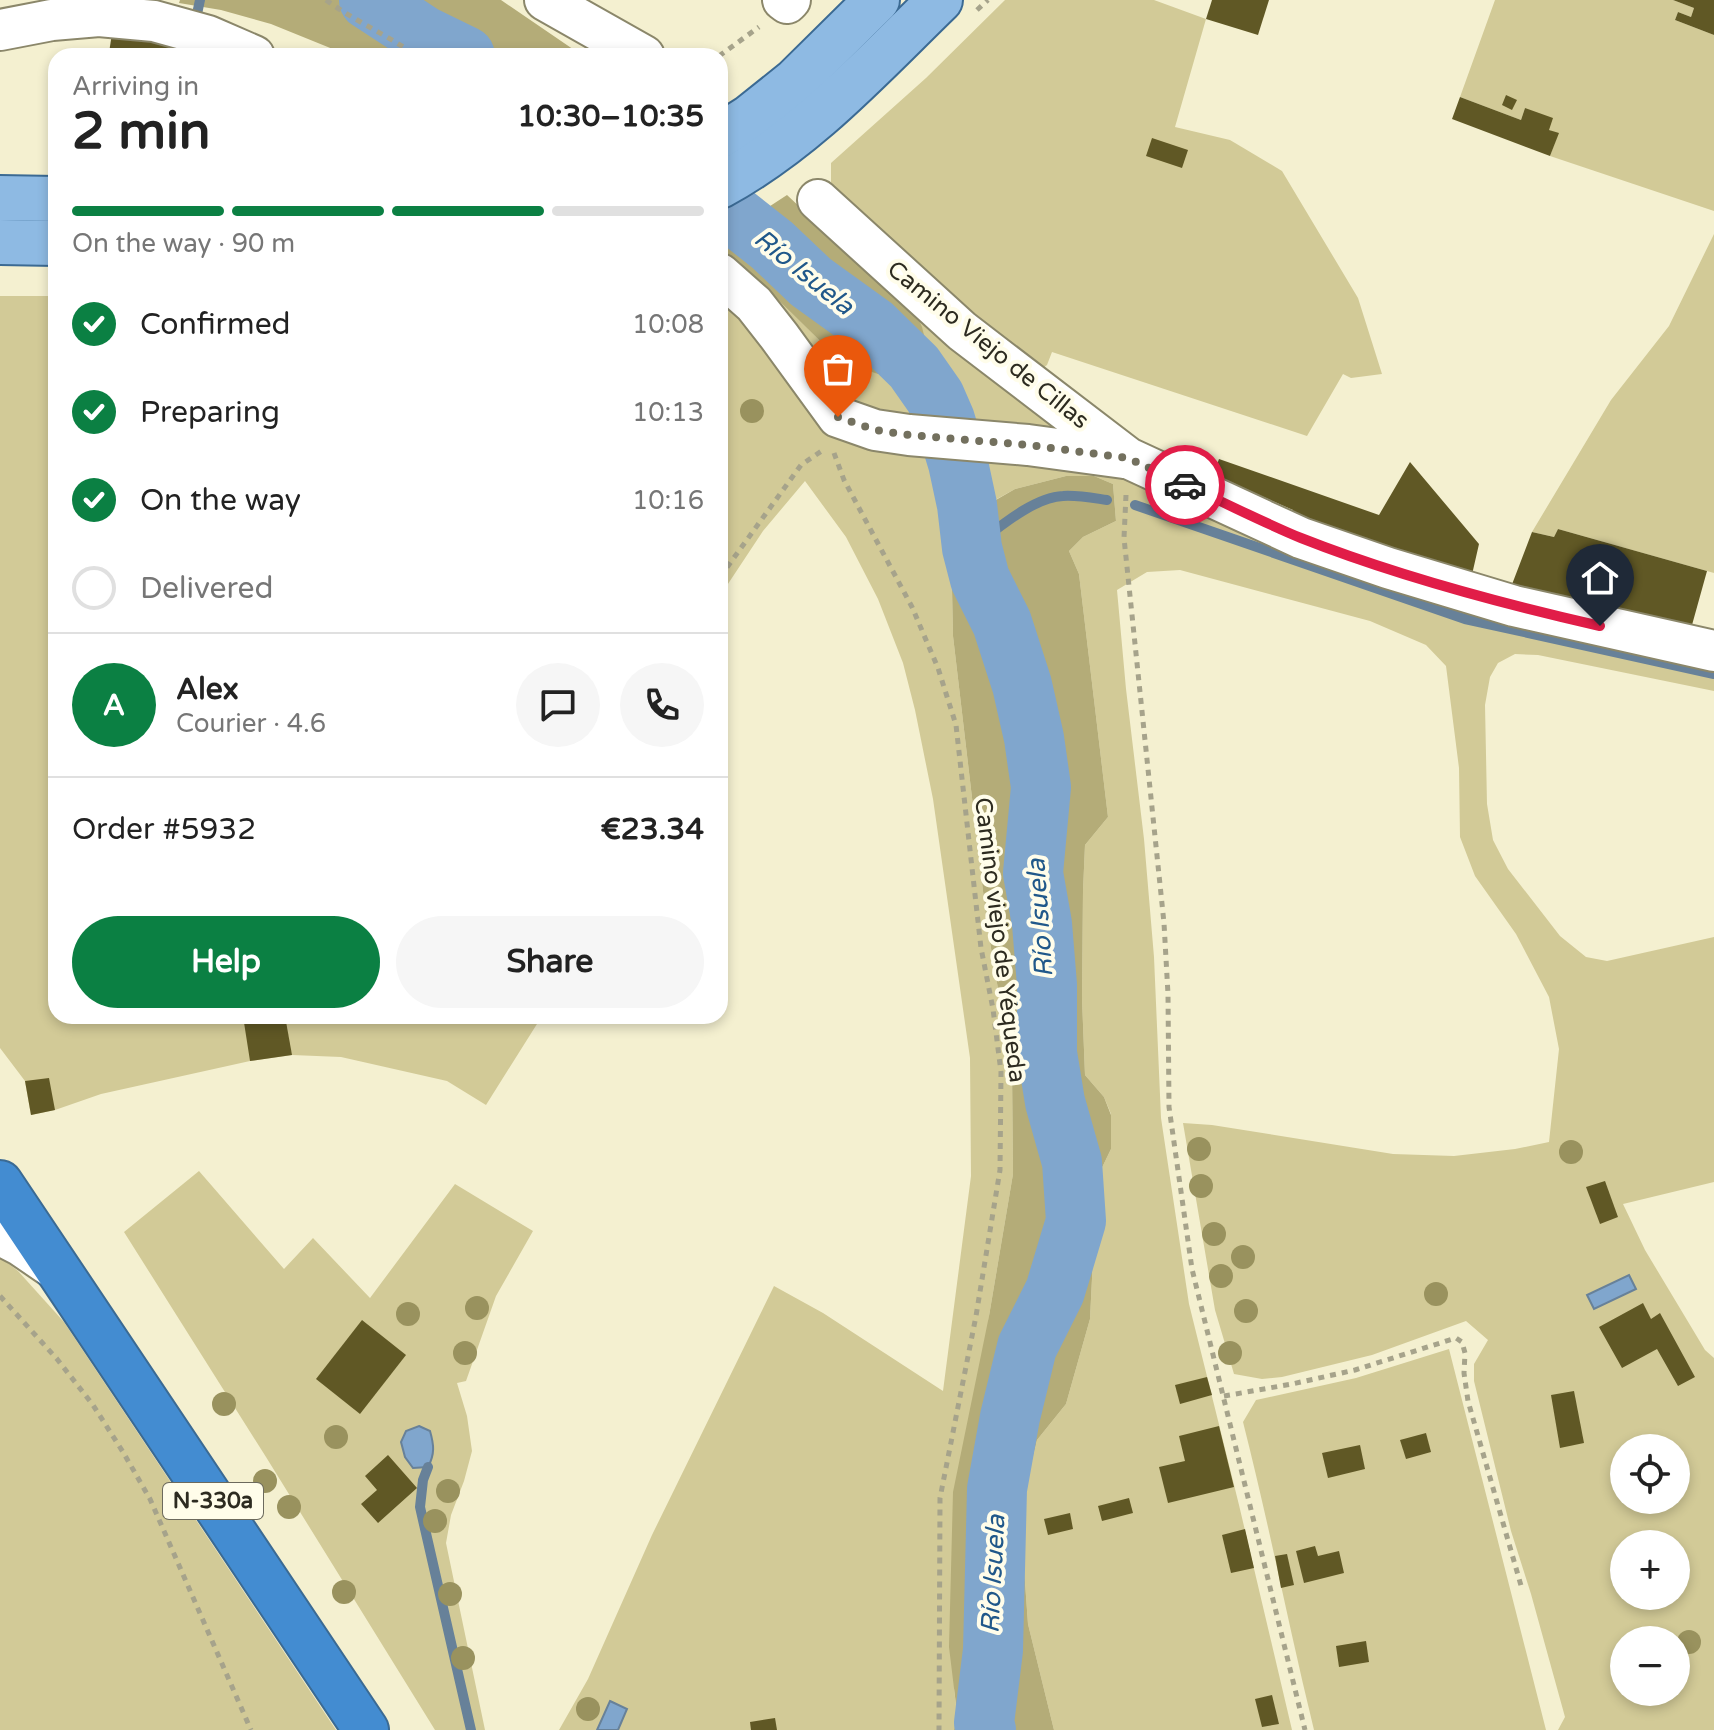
<!DOCTYPE html>
<meta charset="utf-8">
<style>
body{margin:0;font-family:"Varela Round",sans-serif;background:#f6f6f6;color:#222;height:100vh;display:flex;flex-direction:column;font-size:30px;white-space:nowrap}
*{box-sizing:border-box;margin:0}
p{font-size:26px;color:#767676}
.icon{flex:none;width:44px;height:44px;fill:none;stroke:currentColor;stroke-width:2;stroke-linecap:round;stroke-linejoin:round}
.map{position:relative;flex:1;overflow:hidden}
.sheet{position:absolute;left:48px;top:48px;width:680px;height:976px;display:flex;flex-direction:column;background:#fff;border-radius:24px;box-shadow:0 4px 12px #0003}
.sheet>*{flex:none}
.fabs{position:absolute;left:1610px;top:1434px;display:grid;gap:16px}
.fabs a{display:grid;place-items:center;width:80px;height:80px;border-radius:50%;background:#fff;box-shadow:0 4px 12px #0003;font-size:40px}
.pin{position:absolute;display:grid;place-items:center;width:68px;height:68px;color:#fff;margin:-82px -34px;border-radius:50% 50% 50% 0;rotate:-45deg;box-shadow:0 0 8px #0007}
.pin .icon{rotate:45deg}
.courier{position:absolute;display:grid;place-items:center;width:80px;height:80px;margin:-40px;border:6px solid #e11d48;border-radius:50%;background:#fff;color:#222;box-shadow:0 2px 10px #0007}
.overview em{font-style:normal;font-weight:700}
.overview div{display:flex;flex-direction:column-reverse}
.overview{display:flex;align-items:center;justify-content:space-between;height:136px;padding:0 24px}
h1{font-size:52px;font-weight:700;line-height:60px}
.bar{display:grid;grid-template-columns:repeat(4,1fr);gap:12px 8px;align-content:center;height:96px;padding:0 24px}
.bar i{height:10px;border-radius:6px;background:#e0e0e0}
.bar .selected{background:#0b8043}
.bar p{grid-column:span 4}
.line{display:flex;align-items:center;gap:20px;padding:0 24px;border-top:2px solid #e0e0e0}
.line div{flex:1}
.round{display:grid;place-items:center;flex:none;width:84px;height:84px;border-radius:42px;background:#f6f6f6}
ol{padding:0 24px;list-style:none}
li{display:flex;align-items:center;gap:24px;height:88px}
li p{margin-inline-start:auto}
li .icon{padding:8px;border-radius:50%;background:#0b8043;color:#fff;stroke-width:4}
li:last-child{color:#767676}
li i{width:44px;height:44px;border:4px solid #e0e0e0;border-radius:50%}
.cta{display:flex;gap:16px;margin-top:auto;padding:16px 24px}
.cta a{flex:1;height:92px;border-radius:48px;background:#0b8043;color:#fff;font-size:32px;font-weight:700;line-height:92px;text-align:center}
.cta a+a{background:#f6f6f6;color:#222}
.map>svg:first-child{display:block}
.green{fill:#d2ca97;fill-rule:evenodd}
.forest{fill:#b4ac78}
.water{fill:#80a6cd;stroke:#678199;stroke-width:2}
.lines{fill:none;stroke-linecap:round;stroke-linejoin:round}
.stream{stroke:#678199;stroke-width:10}
.river{stroke:#80a6cd;stroke-width:60}
.building{fill:#605825}
.minor-casing{stroke:#8b876a;stroke-width:44}
.major-casing{stroke:#3b6a93;stroke-width:48}
.highway-casing{stroke:#3b6a93;stroke-width:48}
.path{stroke:#a6a38b;stroke-width:5;stroke-dasharray:6 6;stroke-linecap:butt}
.minor{stroke:#fff;stroke-width:40}
.major{stroke:#8ebae3;stroke-width:44}
.highway{stroke:#438cd1;stroke-width:44}
.tree{fill:#99925e}
.done{stroke:#73705e;stroke-width:8;stroke-dasharray:0 14.4}
.route{stroke:#e11d48;stroke-width:10}
.labels{text-anchor:middle;dominant-baseline:central;stroke-width:8;stroke-linejoin:round;paint-order:stroke}
.shield{fill:#fffdea;stroke:#6c6a5d;stroke-width:2}
.shield-label{font-size:22px;font-weight:bold;fill:#2d2b20}
.street-label{font-size:24px;fill:#2d2b20;stroke:#fffdea}
.water-label{font-size:26px;font-style:italic;fill:#20588a;stroke:#fffdea}
</style>
<div class="map">
<svg width="1714" height="1730" viewBox="0 0 1714 1730">
<rect width="100%" height="100%" fill="#f4f0d0"/>
<g class="green">
<polygon points="1005,0 1154,0 1206,19 1175,127 1230,140 1282,171 1358,298 1382,374 1351,378 1343,374 1307,436 1052,352 1047,365 1040,370 920,281 831,186 831,163 926,78"/>
<polygon points="1495,0 1673,0 1694,8 1691,17 1678,12 1675,20 1714,35 1714,211 1550,156 1558,134 1549,130 1525,108 1521,120 1460,97"/>
<polygon points="1714,234 1714,573 1558,529 1554,537 1532,532 1611,400 1669,326"/>
<path d="M720,252l36,26 63,62 87,-48 238,191 570,178v30l-176,-36 -23,-1 -17,9 -8,14 -5,28 2,99 6,36 15,29 52,67 26,21 21,4 107,-24v245l-91,22 22,46 60,100 9,8v372h-156l7,-13 -34,-123 -20,-63 -37,-150v-17l14,-24 -22,-19 -94,34 -90,22 -20,2 -28,-5 -19,-64 -32,-187 29,2 181,29 61,2 61,-7 34,-7 10,-93 -10,-52 -33,-63 -41,-58 -15,-39 -1,-69 -13,-102 -20,-21 -56,-24 -190,-51 -33,2 -30,18 9,99 18,150 10,118 7,161 28,186 50,201 53,225h-238l-26,-106 -8,-112 17,-72 29,-36 24,-85 7,-141 14,-29v-35l-7,-17 -19,-22 -3,-76 1,-108 2,-46 23,-28 -29,-243 -10,-23 14,-14 33,-16 -3,-37 -19,-8h-28l-51,13 -29,16 -40,30v13l6,41 1,47 34,289 25,145 1,104 -24,142 -35,373 3,24 -3,17h-395l29,-51 64,-144 122,-249 49,27 120,78 28,-215 -1,-118 -37,-259 -18,-89 -12,-47 -25,-64 -32,-62 -41,-56 -42,50 -43,65zM1624,1448h52v52h-52zM1624,1544h52v52h-52zM1624,1640h52v52h-52z"/>
<polygon points="0,296 56,296 56,1016 542,1016 486,1105 447,1081 341,1057 292,1055 250,1061 101,1094 55,1110 31,1115 25,1081 0,1048"/>
<polygon points="199,1171 284,1269 313,1238 370,1298 455,1184 533,1231 496,1296 466,1381 457,1383 467,1416 472,1451 464,1481 451,1515 446,1543 485,1730 435,1730 266,1457 124,1232"/>
<polygon points="0,1257 18,1271 64,1322 336,1730 0,1730"/>
<path d="M1449,1349l97,381h-232c-25,-102 -45,-206 -71,-308l13,-22 100,-22z"/>
</g>
<g class="forest">
<polygon points="180,0 501,0 583,56 350,56 271,24 221,10 179,3"/>
<polygon points="787,195 818,224 906,292 922,327 930,359 878,374 860,368 819,340 756,278 720,252 720,234 764,210"/>
<polygon points="1066,476 1094,476 1113,484 1116,521 1083,537 1069,551 1079,574 1108,817 1085,845 1083,891 1082,999 1085,1075 1104,1097 1111,1115 1111,1149 1097,1178 1090,1319 1066,1404 1037,1440 1020,1512 1028,1624 1054,1730 954,1730 957,1713 949,1647 953,1492 989,1316 1013,1174 1012,1070 987,925 953,636 952,589 946,548 946,534 987,505 1015,489"/>
</g>
<g class="water">
<polygon points="1629,1275 1636,1289 1594,1309 1587,1295"/>
<path d="M419,1426l11,5c4,14 5,23 -2,36l-15,1 -8,-11 -4,-15 5,-11z"/>
<polygon points="610,1701 627,1709 618,1730 597,1730"/>
</g>
<g class="lines">
<g class="stream">
<polyline points="197,14 200,0"/>
<polyline points="1135,505 1465,619 1714,674"/>
<path d="M972,548c24,-18 61,-51 91,-52 15,-1 30,2 44,4"/>
<polyline points="428,1467 423,1480 420,1507 471,1730"/>
</g>
<g class="river">
<polyline points="369,0 424,36 465,56"/>
<polyline points="720,204 772,245 811,282 872,326 914,367 935,397 945,420 958,463 967,505 972,548 980,579 1002,623 1022,685 1034,738 1041,787 1033,873 1042,924 1047,985 1047,1053 1055,1102 1072,1162 1076,1221 1055,1291 1027,1347 1010,1417 997,1489 993,1650 984,1723 986,1730"/>
</g>
</g>
<g class="building">
<polygon points="1212,0 1269,0 1258,35 1206,19"/>
<polygon points="1673,0 1714,0 1714,35 1675,20 1678,12 1691,17 1694,8"/>
<polygon points="112,33 207,44 205,56 130,56 109,53"/>
<polygon points="1506,95 1517,100 1512,110 1502,105"/>
<polygon points="1460,97 1521,120 1525,108 1553,118 1549,130 1559,133 1550,156 1452,119"/>
<polygon points="1152,138 1188,150 1182,168 1146,156"/>
<polygon points="1219,459 1379,515 1410,462 1479,544 1471,579 1291,513 1293,510 1213,475"/>
<polygon points="1558,529 1707,571 1692,625 1511,587 1532,532 1554,537"/>
<polygon points="243,1016 285,1016 292,1055 250,1061"/>
<polygon points="49,1078 55,1110 31,1115 25,1081"/>
<polygon points="1605,1181 1618,1217 1600,1224 1586,1187"/>
<polygon points="1643,1303 1651,1319 1660,1313 1695,1377 1678,1386 1657,1349 1622,1368 1599,1327"/>
<polygon points="362,1320 406,1355 360,1414 316,1379"/>
<polygon points="1207,1377 1212,1395 1180,1404 1175,1385"/>
<polygon points="1574,1391 1584,1443 1560,1448 1551,1395"/>
<polygon points="1219,1426 1234,1487 1168,1503 1159,1467 1185,1461 1179,1436"/>
<polygon points="1426,1433 1431,1452 1406,1459 1400,1440"/>
<polygon points="1360,1445 1365,1469 1328,1478 1322,1453"/>
<polygon points="388,1455 417,1488 378,1523 361,1504 377,1490 365,1476"/>
<polygon points="1129,1498 1133,1513 1102,1521 1098,1506"/>
<polygon points="1070,1513 1073,1529 1048,1535 1044,1519"/>
<polygon points="1245,1529 1254,1568 1231,1573 1222,1535"/>
<polygon points="1315,1546 1318,1556 1339,1551 1344,1573 1304,1583 1296,1551"/>
<polygon points="1287,1554 1294,1585 1281,1588 1275,1556"/>
<polygon points="1366,1641 1369,1662 1339,1667 1336,1646"/>
<polygon points="1272,1695 1279,1724 1262,1727 1255,1699"/>
<polygon points="775,1718 777,1730 751,1730 750,1722"/>
</g>
<g class="lines">
<defs>
<g id="minor">
<polyline points="545,0 644,56"/>
<polyline points="783,0 787,3 790,0"/>
<polyline points="0,30 52,20 99,16 154,21 208,36 254,56"/>
<polyline points="818,200 962,331 1128,458 1301,538 1388,568 1514,606 1714,651"/>
<polyline points="720,274 754,304 779,336 838,417 875,430 909,435 1028,445 1124,458"/>
<polyline points="0,1235 20,1245 58,1271"/>
</g>
<g id="major">
<polyline points="720,136 750,117 795,81 877,0"/>
<path d="M720,186c86,-47 151,-119 220,-186"/>
<polyline points="0,198 56,199"/>
<polyline points="0,242 56,243"/>
</g>
<polyline id="highway" points="0,1183 366,1730"/>
</defs>
<use href="#minor" class="minor-casing"/>
<use href="#major" class="major-casing"/>
<use href="#highway" class="highway-casing"/>
<g class="path">
<path d="M326,0c29,21 61,35 91,56"/>
<polyline points="977,10 988,0"/>
<polyline points="719,56 759,27"/>
<polyline points="834,453 844,480 912,607 938,668 956,725 981,948 993,1009 1001,1072 1000,1170 976,1316 940,1498 939,1730"/>
<polyline points="1126,495 1124,538 1164,923 1168,994 1169,1107 1192,1269 1305,1730"/>
<polyline points="720,577 801,465 823,450"/>
<polyline points="0,1296 57,1359 93,1405 123,1452 150,1499 251,1730"/>
<polyline points="1224,1396 1292,1384 1355,1370 1456,1338 1462,1342 1465,1353 1464,1373 1468,1401 1522,1589"/>
</g>
<use href="#minor" class="minor"/>
<use href="#major" class="major"/>
<use href="#highway" class="highway"/>
</g>
<g class="tree">
<circle cx="752" cy="411" r="12"/>
<circle cx="1199" cy="1149" r="12"/>
<circle cx="1571" cy="1152" r="12"/>
<circle cx="1201" cy="1186" r="12"/>
<circle cx="1214" cy="1234" r="12"/>
<circle cx="1243" cy="1257" r="12"/>
<circle cx="1221" cy="1276" r="12"/>
<circle cx="1436" cy="1294" r="12"/>
<circle cx="477" cy="1308" r="12"/>
<circle cx="1246" cy="1311" r="12"/>
<circle cx="408" cy="1314" r="12"/>
<circle cx="465" cy="1353" r="12"/>
<circle cx="1230" cy="1353" r="12"/>
<circle cx="224" cy="1404" r="12"/>
<circle cx="336" cy="1437" r="12"/>
<circle cx="265" cy="1481" r="12"/>
<circle cx="448" cy="1491" r="12"/>
<circle cx="289" cy="1507" r="12"/>
<circle cx="435" cy="1521" r="12"/>
<circle cx="344" cy="1592" r="12"/>
<circle cx="450" cy="1594" r="12"/>
<circle cx="1689" cy="1642" r="12"/>
<circle cx="463" cy="1658" r="12"/>
<circle cx="588" cy="1709" r="12"/>
</g>
<g class="lines">
<polyline class="done" points="838,417 875,430 909,435 1028,445 1128,458 1185,485"/>
<path class="route" d="M1185,485c39,17 77,37 116,53 96,38 198,65 299,88"/>
</g>
<g class="labels">
<rect class="shield" x="163" y="1483" width="100" height="36" rx="6"/>
<g class="shield-label">
<text x="213" y="1501">N-330a</text>
</g>
<g class="street-label">
<text transform="translate(988 345) rotate(39)">Camino Viejo de Cillas</text>
<text transform="translate(1000 940) rotate(83)">Camino viejo de Yéqueda</text>
</g>
<g class="water-label">
<text transform="translate(804 272) rotate(39)">Río Isuela</text>
<text transform="translate(1040 918) rotate(-94)">Río Isuela</text>
<text transform="translate(993 1574) rotate(-87)">Río Isuela</text>
</g>
</g>
</svg>
<div class="fabs">
<a><svg class="icon" aria-label="locate" viewBox="0 0 24 24"><circle cx="12" cy="12" r="6"/><path d="M12 2v4M12 18v4M2 12h4M18 12h4"/></svg></a>
<a>+</a>
<a>−</a>
</div>
<div class="pin" style="left:838px;top:417px;background:#ea580c"><svg class="icon" aria-label="bag" viewBox="0 0 24 24"><path d="M5 8h14l-1 12H6zM9 8a3 3 0 0 1 6 0"/></svg></div>
<div class="pin" style="left:1600px;top:626px;background:#1f2937"><svg class="icon" aria-label="home" viewBox="0 0 24 24"><path d="M3 11l9-7 9 7M6 9v11h12V9"/></svg></div>
<div class="courier" style="left:1185px;top:485px"><svg class="icon" aria-label="car" viewBox="0 0 24 24"><path d="M5 17H2v-5l4-1 3-4h7l3 4 3 1v5h-3M9 17h6M6 11h13"/><circle cx="7" cy="17" r="2"/><circle cx="17" cy="17" r="2"/></svg></div>
<section class="sheet">
<div class="overview"><div><h1>2 min</h1><p>Arriving in</p></div><em>10:30–10:35</em></div>
<div class="bar"><i class="selected"></i><i class="selected"></i><i class="selected"></i><i></i><p>On the way · 90 m</p></div>
<ol>
<li><svg class="icon" aria-label="check" viewBox="0 0 24 24"><path d="M5 12l5 5 9-10"/></svg>Confirmed<p>10:08</p></li>
<li><svg class="icon" aria-label="check" viewBox="0 0 24 24"><path d="M5 12l5 5 9-10"/></svg>Preparing<p>10:13</p></li>
<li><svg class="icon" aria-label="check" viewBox="0 0 24 24"><path d="M5 12l5 5 9-10"/></svg>On the way<p>10:16</p></li>
<li><i></i>Delivered</li>
</ol>
<div class="line" style="height:144px"><b class="round" style="background:#0b8043;color:#fff">A</b><div><b>Alex</b><p>Courier · 4.6</p></div><a class="round"><svg class="icon" aria-label="chat" viewBox="0 0 24 24"><path d="M4 5h16v11H9l-5 4z"/></svg></a><a class="round"><svg class="icon" aria-label="phone" viewBox="0 0 24 24"><path d="M5 4h4l2 5-3 2q2 4 5 5l2-3 5 2v4C11 20 4 13 5 4z"/></svg></a></div>
<div class="line" style="height:104px"><div>Order #5932</div><b>€23.34</b></div>
<div class="cta"><a>Help</a><a>Share</a></div>
</section>
</div>
